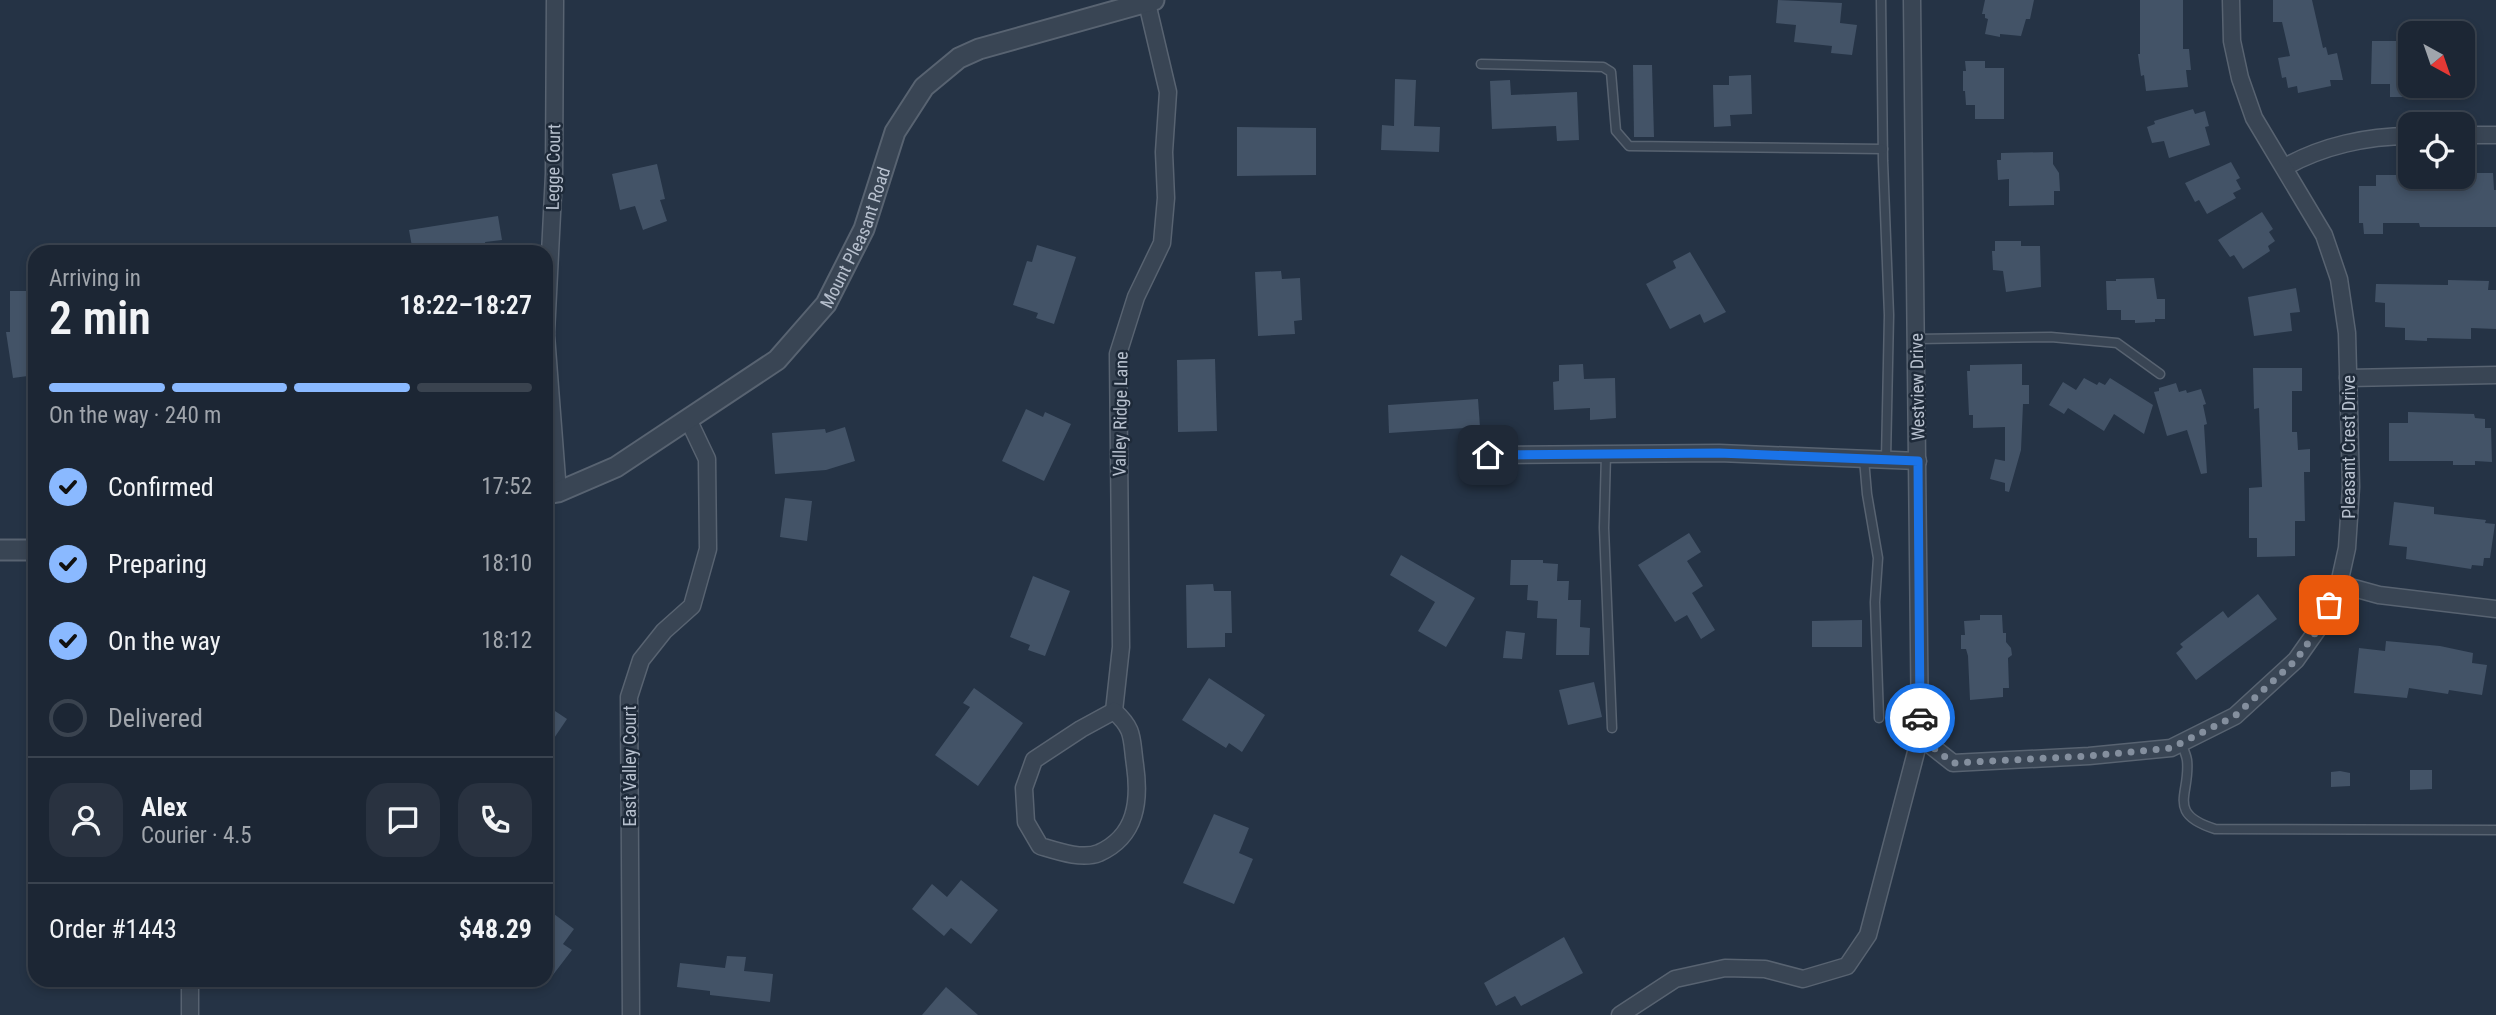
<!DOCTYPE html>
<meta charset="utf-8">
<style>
body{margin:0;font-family:"Roboto Condensed",sans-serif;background:#293240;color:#f1f3f6;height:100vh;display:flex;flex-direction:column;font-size:26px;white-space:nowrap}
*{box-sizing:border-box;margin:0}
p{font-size:23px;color:#a0a5ac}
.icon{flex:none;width:38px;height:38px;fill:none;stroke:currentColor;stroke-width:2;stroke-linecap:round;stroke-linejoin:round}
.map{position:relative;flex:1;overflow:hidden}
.drawer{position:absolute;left:28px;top:245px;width:525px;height:742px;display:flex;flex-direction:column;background:#1c2634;border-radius:21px;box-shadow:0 4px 10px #0003,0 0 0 2px #3a434f}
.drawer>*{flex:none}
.needle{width:46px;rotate:140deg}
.controls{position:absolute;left:2398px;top:21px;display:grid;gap:14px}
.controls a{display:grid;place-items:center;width:77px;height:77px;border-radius:14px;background:#1c2634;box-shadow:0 4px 10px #0003,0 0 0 2px #3a434f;font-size:35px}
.pin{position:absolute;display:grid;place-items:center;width:60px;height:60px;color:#fff;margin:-30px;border-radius:14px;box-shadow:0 4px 10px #0006}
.courier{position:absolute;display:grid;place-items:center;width:70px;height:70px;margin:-35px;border:5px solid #1a73e8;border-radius:50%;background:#fff;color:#222;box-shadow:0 2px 9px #0007}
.head em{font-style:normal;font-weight:600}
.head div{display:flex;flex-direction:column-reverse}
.head{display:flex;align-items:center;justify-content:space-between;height:119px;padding:0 21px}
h1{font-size:46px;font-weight:600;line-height:52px}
.bar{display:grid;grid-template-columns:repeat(4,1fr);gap:10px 7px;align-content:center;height:84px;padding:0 21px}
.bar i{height:9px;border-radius:5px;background:#3a434f}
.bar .current{background:#8ab9ff}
.bar p{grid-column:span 4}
.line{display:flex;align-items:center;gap:18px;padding:0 21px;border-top:2px solid #3a434f}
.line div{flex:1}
.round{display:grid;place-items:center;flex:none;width:74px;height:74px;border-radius:21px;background:#293240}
ol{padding:0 21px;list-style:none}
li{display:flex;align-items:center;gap:21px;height:77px}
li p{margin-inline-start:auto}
li .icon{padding:7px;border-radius:50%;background:#8ab9ff;color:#111;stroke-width:4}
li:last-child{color:#a0a5ac}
li i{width:38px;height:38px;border:4px solid #3a434f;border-radius:50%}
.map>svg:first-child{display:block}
.building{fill:#435367}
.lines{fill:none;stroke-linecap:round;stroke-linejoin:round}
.service-casing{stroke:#586371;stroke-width:11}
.minor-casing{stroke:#586371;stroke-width:19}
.tertiary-casing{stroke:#586371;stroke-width:23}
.service{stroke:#394554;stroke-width:8}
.minor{stroke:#394554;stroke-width:16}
.tertiary{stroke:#394554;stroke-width:19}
.done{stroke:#848f9e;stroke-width:7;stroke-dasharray:0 12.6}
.route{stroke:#1a73e8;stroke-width:9}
.labels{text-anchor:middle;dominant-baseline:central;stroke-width:5;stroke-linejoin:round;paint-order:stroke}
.street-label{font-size:18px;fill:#b7c0ce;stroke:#1e2a39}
</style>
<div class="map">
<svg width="2496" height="1015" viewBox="0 0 2496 1015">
<rect width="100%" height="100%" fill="#253345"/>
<g class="building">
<polygon points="1778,0 1842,3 1840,23 1857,25 1852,55 1831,53 1832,46 1794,42 1796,25 1776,23"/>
<polygon points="1985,0 2034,0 2030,19 2026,19 2021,36 2000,34 2000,37 1985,34 1988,19 1985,18 1985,14 1982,14"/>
<polygon points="2140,0 2183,0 2183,49 2189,49 2191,70 2186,70 2188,87 2146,91 2144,75 2141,76 2138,54 2140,54"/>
<polygon points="2273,0 2312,0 2323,48 2326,47 2328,55 2337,53 2343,80 2330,80 2331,86 2298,93 2297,86 2288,88 2286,77 2282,78 2278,58 2290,56 2282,22 2273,22"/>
<polygon points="2372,41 2410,41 2410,97 2390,97 2390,84 2371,84"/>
<polygon points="1965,61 1985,61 1985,68 2004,68 2004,119 1975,119 1975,105 1966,105 1965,91 1963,91 1963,71 1966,71"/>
<polygon points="1633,65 1652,65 1654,137 1634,137"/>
<polygon points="1751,75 1752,114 1730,115 1731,126 1714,127 1713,85 1729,85 1729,76"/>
<polygon points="1395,79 1416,80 1414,126 1440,127 1439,152 1381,150 1382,125 1394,126"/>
<polygon points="1510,80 1511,95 1577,92 1579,140 1557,141 1556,126 1492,129 1490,81"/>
<polygon points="2193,109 2195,114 2205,111 2209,126 2205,127 2210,145 2169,158 2164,141 2152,143 2147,127 2155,124 2154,121"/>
<polygon points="1237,127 1316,128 1316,175 1237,176"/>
<polygon points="2053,152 2053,164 2059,173 2060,191 2054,191 2054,205 2009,206 2009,179 1998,180 1997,160 2001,160 2001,153"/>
<polygon points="2231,162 2240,178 2236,180 2241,189 2233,193 2236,198 2207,214 2199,200 2195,202 2185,183"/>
<polygon points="657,164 665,199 660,200 667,221 643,230 635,206 620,210 612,174"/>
<polygon points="2470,173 2493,173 2494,190 2496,190 2496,227 2420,227 2419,223 2383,223 2383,234 2364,234 2363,223 2359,223 2359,186 2376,186 2376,175 2401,175 2401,185 2438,184 2438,177 2469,177"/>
<polygon points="2262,212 2273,229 2269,232 2275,241 2268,246 2270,251 2243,269 2234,255 2230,257 2218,240"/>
<polygon points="498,216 502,240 485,242 487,252 413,252 409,230"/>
<polygon points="1995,241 2021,241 2021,246 2040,246 2041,287 2006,292 2003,271 1993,270 1992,251 1995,251"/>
<polygon points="1037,245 1076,257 1054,324 1036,318 1038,313 1013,305 1027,261 1032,262"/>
<polygon points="1690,252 1726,312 1704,323 1700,314 1670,329 1646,284 1676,268 1673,261"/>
<polygon points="1281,271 1282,279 1300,278 1302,320 1294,321 1295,334 1258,336 1255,272"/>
<polygon points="2154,278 2157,299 2165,299 2165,319 2155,319 2155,322 2135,323 2135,320 2121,320 2121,310 2107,310 2106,281 2116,281 2116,279"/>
<polygon points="2448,280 2489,281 2488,290 2496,290 2496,329 2471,328 2471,339 2427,338 2427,341 2405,340 2405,328 2385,327 2385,303 2375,302 2376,284 2448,285"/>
<polygon points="2296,288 2300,312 2290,313 2292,331 2254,336 2248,297"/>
<polygon points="10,291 28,291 28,329 35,328 35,375 13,378 6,332 10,332"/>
<polygon points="1215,359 1217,431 1178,432 1177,360"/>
<polygon points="1583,364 1584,379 1615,378 1616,418 1590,420 1590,408 1554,410 1553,382 1559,381 1559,365"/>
<polygon points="2022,364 2022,385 2029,385 2029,404 2023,404 2021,450 2009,492 2005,491 2005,483 1990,479 1995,459 2005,461 2005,427 1973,428 1973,415 1969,415 1967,371 1970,371 1970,365"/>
<polygon points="2253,368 2302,368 2302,391 2292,391 2292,432 2297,432 2298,450 2310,449 2310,472 2304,472 2305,521 2295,521 2295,556 2257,557 2257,538 2249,538 2249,488 2262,487 2259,408 2254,409"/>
<polygon points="2084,378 2097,385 2099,382 2105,385 2110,378 2153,405 2144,434 2114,414 2104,431 2068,408 2064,414 2049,405 2063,382 2076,390"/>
<polygon points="2176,383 2179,392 2186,390 2187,393 2201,389 2206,404 2203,405 2207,424 2204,425 2207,473 2201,474 2187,430 2167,436 2154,392 2159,391 2159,388"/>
<polygon points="1478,399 1480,427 1389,433 1388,405"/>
<polygon points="1026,409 1043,417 1045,412 1071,424 1044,481 1002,461"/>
<polygon points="2408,412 2474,414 2475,418 2485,419 2485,428 2491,428 2492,462 2475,461 2475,465 2453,465 2453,461 2389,461 2389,423 2408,423"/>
<polygon points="845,427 855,461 826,470 775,474 772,433 825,429 826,433"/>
<polygon points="785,498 812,501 807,541 780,537"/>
<polygon points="2394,502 2434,507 2434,514 2486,520 2485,523 2495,524 2490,558 2484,558 2483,566 2472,565 2471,569 2406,559 2407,547 2389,545"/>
<polygon points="1689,533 1701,552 1687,561 1703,586 1692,593 1715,630 1701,639 1687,615 1675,622 1638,565"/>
<polygon points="1401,555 1475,598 1446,647 1418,631 1435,602 1390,575"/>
<polygon points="1511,560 1543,560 1543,563 1558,564 1557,581 1569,581 1568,600 1581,600 1580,627 1590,628 1589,655 1556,655 1557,619 1537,618 1538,601 1527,600 1528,585 1510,585"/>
<polygon points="1033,576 1070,591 1045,656 1028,650 1030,645 1010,637"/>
<polygon points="1213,584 1214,591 1231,591 1232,633 1225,633 1225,647 1187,648 1186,585"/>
<polygon points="2258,594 2277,619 2196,680 2176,653 2183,647 2180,644 2223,611 2228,618"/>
<polygon points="1980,615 2002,615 2003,633 2006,633 2006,642 2011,648 2012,655 2008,658 2009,688 2003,688 2003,697 1970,700 1968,656 1966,649 1961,649 1961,635 1965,635 1964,621 1980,620"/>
<polygon points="1862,620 1862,647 1812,647 1812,621"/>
<polygon points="1506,631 1525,633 1522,659 1503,658"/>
<polygon points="2386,641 2440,646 2473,653 2472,663 2487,665 2482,695 2449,690 2448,694 2409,688 2407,698 2354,693 2359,648 2385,651"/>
<polygon points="1209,678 1265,715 1242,752 1229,743 1226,748 1182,720"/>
<polygon points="1594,682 1602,717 1568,725 1559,690"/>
<polygon points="974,688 1023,723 978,786 935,755 970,707 963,703"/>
<polygon points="546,705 567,719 546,750"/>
<polygon points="2410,770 2432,770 2432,789 2410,790"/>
<polygon points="2340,771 2350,773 2350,786 2331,787 2331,772"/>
<polygon points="1214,814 1249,828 1239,853 1253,859 1234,904 1183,883"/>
<polygon points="961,880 998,910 971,944 951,928 944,936 912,909 932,884 947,897"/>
<polygon points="546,908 574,929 563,944 572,950 546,984"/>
<polygon points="1564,937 1583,973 1521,1006 1515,996 1496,1006 1484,983"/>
<polygon points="727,956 746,957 744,971 773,974 770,1002 710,995 710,991 677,987 680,963 725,968"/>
<polygon points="946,987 978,1015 922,1015"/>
</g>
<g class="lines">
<defs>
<g id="service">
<polyline points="1881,0 1883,161 1889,315 1886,459"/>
<polyline points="1481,64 1603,67 1611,72 1616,131 1629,146 1883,149"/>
<polyline points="1916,339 2051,337 2117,343 2160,374"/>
<polyline points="1606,454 1604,528 1612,728"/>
<polyline points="1864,459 1867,494 1878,558 1875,602 1879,718"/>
<path d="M2181,743c2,5 5,11 6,17 4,34 -22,53 28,69l281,1"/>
</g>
<g id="minor">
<polyline points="2462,135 2496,135"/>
<path d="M2285,167c37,-21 82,-31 125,-31"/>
<polyline points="546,333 554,174 555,1"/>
<polyline points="546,335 558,492"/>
<polyline points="2348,378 2496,375"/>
<polyline points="1488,455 1719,453 1918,461"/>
<polyline points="2339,584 2379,595 2496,609"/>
<polyline points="1114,711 1121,647 1118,354 1136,297 1162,243 1166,198 1164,152 1168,92 1147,3"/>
<path d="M1114,711c21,19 17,27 21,54 5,35 2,71 -36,88 -17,7 -42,-2 -59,-7l-14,-24 -2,-34 10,-28 47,-31z"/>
<polyline points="1920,737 1953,763 2089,756 2171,748 2235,716 2296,660 2320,626 2339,584 2347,548 2351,487 2347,333 2339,279 2324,235 2254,118 2240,78 2232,41 2231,0"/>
<polyline points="190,980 190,1015"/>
<polyline points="631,1015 629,697 641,660 664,631 692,606 708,549 707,459 688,419"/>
<polyline points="1620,1015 1675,979 1725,968 1765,969 1803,979 1847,966 1868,935 1920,737 1912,0"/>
</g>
<g id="tertiary">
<path id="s1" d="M546,494l12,-2 58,-25 161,-107 49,-56 38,-75 31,-97 29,-45 35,-29 20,-9 175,-49"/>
<polyline points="0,550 35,550"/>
</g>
</defs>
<use href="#service" class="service-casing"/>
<use href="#minor" class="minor-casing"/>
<use href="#tertiary" class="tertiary-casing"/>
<use href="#service" class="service"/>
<use href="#minor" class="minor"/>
<use href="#tertiary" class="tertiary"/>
</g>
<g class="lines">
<polyline class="done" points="1920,718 1920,737 1953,763 2089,756 2171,748 2235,716 2296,660 2320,626 2329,605"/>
<polyline class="route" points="1488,455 1719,453 1918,461 1920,718"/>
</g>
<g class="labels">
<g class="street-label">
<text transform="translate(553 167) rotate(-89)">Legge Court</text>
<text stroke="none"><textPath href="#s1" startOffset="416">Mount Pleasant Road</textPath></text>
<text transform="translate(1917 387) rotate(-91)">Westview Drive</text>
<text transform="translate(1120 414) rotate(-89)">Valley Ridge Lane</text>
<text transform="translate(2348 447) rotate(-90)">Pleasant Crest Drive</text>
<text transform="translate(629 766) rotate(-90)">East Valley Court</text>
</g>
</g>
</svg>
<div class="controls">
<a><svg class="needle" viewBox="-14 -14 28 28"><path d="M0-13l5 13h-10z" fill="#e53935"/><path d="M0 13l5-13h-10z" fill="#a0a5ac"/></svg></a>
<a><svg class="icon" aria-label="locate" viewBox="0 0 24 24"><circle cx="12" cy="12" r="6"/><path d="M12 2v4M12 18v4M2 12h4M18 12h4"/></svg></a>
</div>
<div class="pin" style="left:2329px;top:605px;background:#ea580c"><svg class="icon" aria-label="bag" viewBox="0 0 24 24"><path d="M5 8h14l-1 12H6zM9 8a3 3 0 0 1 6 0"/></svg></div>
<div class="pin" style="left:1488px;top:455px;background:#1f2937"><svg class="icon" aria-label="home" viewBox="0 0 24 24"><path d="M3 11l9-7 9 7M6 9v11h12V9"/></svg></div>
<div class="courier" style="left:1920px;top:718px"><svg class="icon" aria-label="car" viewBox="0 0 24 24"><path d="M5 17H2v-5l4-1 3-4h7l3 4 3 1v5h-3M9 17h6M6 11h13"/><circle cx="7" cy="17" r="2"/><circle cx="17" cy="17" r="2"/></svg></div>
<section class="drawer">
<div class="head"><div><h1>2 min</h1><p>Arriving in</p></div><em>18:22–18:27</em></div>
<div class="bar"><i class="current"></i><i class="current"></i><i class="current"></i><i></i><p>On the way · 240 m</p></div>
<ol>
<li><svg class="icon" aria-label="check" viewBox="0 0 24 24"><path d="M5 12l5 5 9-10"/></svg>Confirmed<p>17:52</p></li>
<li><svg class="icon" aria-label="check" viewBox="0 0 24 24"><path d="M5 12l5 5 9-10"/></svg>Preparing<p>18:10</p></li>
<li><svg class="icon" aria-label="check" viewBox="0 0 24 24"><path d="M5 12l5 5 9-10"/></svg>On the way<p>18:12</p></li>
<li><i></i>Delivered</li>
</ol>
<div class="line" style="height:126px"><a class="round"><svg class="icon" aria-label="person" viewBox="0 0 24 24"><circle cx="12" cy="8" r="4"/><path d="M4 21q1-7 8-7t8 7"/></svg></a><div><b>Alex</b><p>Courier · 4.5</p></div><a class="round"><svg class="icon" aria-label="chat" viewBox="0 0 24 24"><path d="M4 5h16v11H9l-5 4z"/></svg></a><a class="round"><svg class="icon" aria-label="phone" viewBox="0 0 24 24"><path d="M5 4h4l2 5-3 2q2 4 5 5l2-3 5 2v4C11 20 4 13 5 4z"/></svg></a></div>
<div class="line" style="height:91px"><div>Order #1443</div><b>$48.29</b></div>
</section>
</div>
